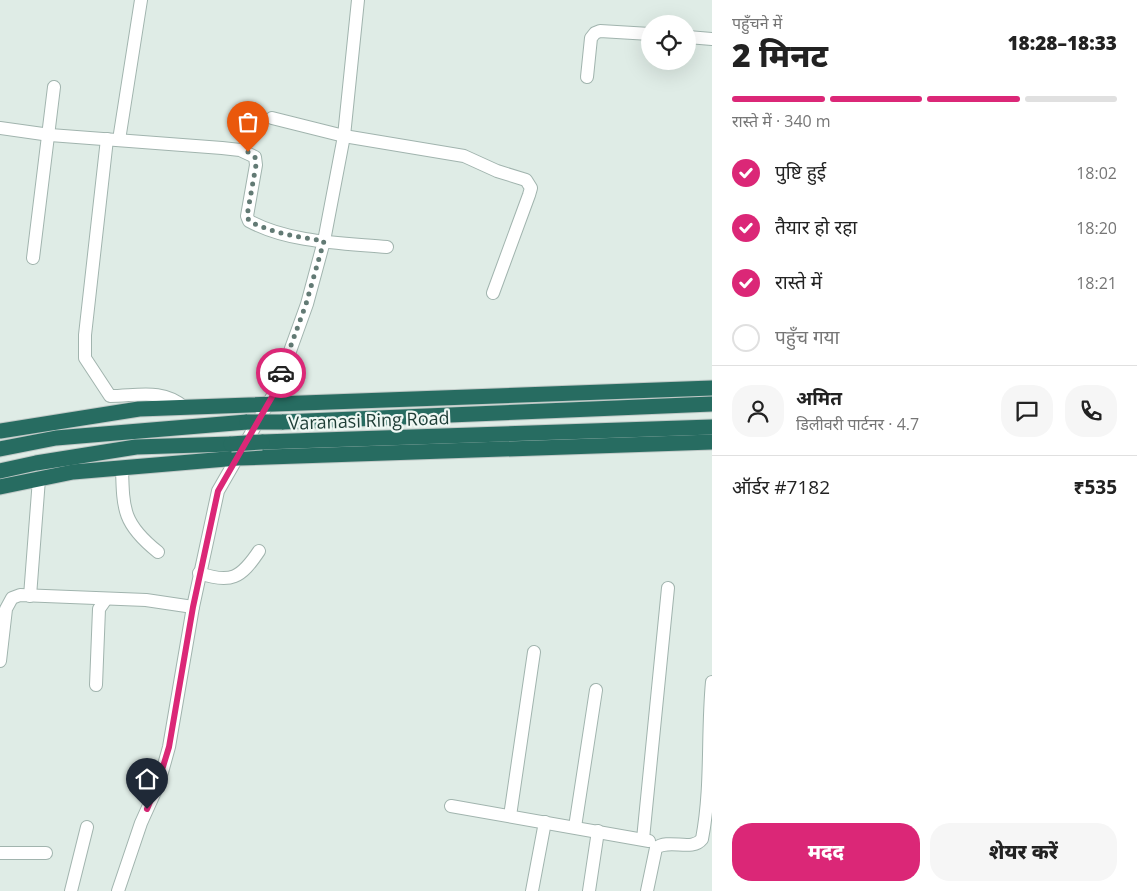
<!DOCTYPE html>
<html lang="hi">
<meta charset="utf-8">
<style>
body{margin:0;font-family:"Open Sans","Noto Sans Devanagari",sans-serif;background:#f6f6f6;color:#222;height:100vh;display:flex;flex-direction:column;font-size:19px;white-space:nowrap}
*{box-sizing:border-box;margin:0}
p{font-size:16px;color:#767676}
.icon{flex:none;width:28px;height:28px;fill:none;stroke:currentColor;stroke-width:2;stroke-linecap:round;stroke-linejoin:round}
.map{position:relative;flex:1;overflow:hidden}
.details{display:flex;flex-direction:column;background:#fff;width:425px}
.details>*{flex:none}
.controls{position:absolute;left:641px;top:15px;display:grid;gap:10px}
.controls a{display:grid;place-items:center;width:55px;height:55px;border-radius:50%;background:#fff;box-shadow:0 5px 20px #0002;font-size:25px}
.pin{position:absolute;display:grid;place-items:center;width:42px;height:42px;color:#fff;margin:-51px -21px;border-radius:50% 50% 50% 0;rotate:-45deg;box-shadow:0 0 5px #0007}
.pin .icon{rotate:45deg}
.courier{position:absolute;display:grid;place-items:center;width:50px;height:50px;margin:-25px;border:4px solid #db2777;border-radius:50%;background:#fff;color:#222;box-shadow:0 1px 6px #0007}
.overview em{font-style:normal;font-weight:800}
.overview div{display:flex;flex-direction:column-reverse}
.overview{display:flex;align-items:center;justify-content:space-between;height:85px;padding:0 20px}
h1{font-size:32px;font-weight:800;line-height:38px}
.bar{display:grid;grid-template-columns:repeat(4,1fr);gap:8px 5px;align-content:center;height:60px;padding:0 20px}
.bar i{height:6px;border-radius:4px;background:#e0e0e0}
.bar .on{background:#db2777}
.bar p{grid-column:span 4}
.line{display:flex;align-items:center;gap:12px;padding:0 20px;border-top:1px solid #e0e0e0}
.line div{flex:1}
.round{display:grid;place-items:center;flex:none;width:52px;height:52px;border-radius:20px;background:#f6f6f6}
ol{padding:0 20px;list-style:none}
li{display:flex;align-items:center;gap:15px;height:55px}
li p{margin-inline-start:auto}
li .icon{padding:5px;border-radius:50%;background:#db2777;color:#fff;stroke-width:4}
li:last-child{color:#767676}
li i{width:28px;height:28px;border:2px solid #e0e0e0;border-radius:50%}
.action{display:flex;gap:10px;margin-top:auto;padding:10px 20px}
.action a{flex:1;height:58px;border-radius:20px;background:#db2777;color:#fff;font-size:20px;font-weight:800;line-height:58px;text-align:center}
.action a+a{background:#f6f6f6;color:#222}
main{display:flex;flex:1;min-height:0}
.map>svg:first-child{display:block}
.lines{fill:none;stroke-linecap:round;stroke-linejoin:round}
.minor-casing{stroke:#a1b4ae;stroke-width:14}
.highway-casing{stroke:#c0c9c7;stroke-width:17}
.minor{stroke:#fff;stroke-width:12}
.highway{stroke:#276c61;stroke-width:15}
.highway-bridge-casing{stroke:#c0c9c7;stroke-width:17;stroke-linecap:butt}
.highway-bridge{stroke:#276c61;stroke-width:15}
.done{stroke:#627a74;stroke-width:5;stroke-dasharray:0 9}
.route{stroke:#db2777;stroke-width:6}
.labels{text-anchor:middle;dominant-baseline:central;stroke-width:4.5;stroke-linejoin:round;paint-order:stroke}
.street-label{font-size:18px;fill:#1e3d36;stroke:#eff8f4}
</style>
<main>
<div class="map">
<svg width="712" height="891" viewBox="0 0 712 891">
<rect width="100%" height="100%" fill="#dfece6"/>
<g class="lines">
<defs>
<g id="minor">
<polyline points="688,37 712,39"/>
<polyline points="587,77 591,38 595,33 600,31 650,34"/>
<polyline points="272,118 344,136 464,156 497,171 526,180 531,188 529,195 493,293"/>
<path d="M0,128l50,7 172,13 18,2 15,7 1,8 -9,51 2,5c41,22 93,22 138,26"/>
<path d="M107,139l-22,196v23l25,38c27,0 52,-8 74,11"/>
<polyline points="119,140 141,0"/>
<polyline points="33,258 54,87"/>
<path d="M122,467c1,43 1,57 36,85"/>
<path d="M199,573c32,11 42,5 60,-22"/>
<polyline points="30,596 39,479"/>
<polyline points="0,661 6,609 12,598 20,595 146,600 193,607"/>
<polyline points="96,685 99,609 106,599"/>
<polyline points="451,806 649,841"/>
<polyline points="510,816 534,652"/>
<polyline points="575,827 596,690"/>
<polyline points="643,839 668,588"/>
<polyline points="0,853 46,853"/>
<polyline points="71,891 87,827"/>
<polyline points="118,891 141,823 159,783 169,747 193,607 218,491 276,390 307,304 324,241 344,136 358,0"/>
<polyline points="532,891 545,822"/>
<polyline points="589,891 598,831"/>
<path d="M647,891l9,-43c13,-10 36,4 46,-9 10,-52 5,-105 10,-157"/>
</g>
<g id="highway">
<polyline points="282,422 712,404"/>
<polyline points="0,431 139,409 712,388"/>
<polyline points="262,442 712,427"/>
<polyline points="0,449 56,438 247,422"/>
<polyline points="0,471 36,463 136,447 231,444"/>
<polyline points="0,487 73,472 238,458 712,442"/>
</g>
</defs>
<use href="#minor" class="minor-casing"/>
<use href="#highway" class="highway-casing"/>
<use href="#minor" class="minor"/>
<use href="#highway" class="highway"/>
<defs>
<g id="highway-bridge">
<polyline points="247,422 282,422"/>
<polyline points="231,444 262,442"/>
</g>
</defs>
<use href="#highway-bridge" class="highway-bridge-casing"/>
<use href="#highway-bridge" class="highway-bridge"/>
</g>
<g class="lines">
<path class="done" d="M248,152l7,5 1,8 -9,51 2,5c23,12 49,16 75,20l-18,63 -25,69"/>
<polyline class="route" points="147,809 158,783 169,747 193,607 218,491 276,390 281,373"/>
</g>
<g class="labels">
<g class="street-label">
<text transform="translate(369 420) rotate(-2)">Varanasi Ring Road</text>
</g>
</g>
</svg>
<div class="controls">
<a><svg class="icon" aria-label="locate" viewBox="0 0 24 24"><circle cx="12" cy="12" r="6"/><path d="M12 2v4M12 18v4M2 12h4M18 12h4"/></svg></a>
</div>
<div class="pin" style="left:248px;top:152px;background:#ea580c"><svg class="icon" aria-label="bag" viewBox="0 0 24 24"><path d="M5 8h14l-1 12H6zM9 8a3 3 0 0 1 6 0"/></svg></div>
<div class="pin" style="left:147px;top:809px;background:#1f2937"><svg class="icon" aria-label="home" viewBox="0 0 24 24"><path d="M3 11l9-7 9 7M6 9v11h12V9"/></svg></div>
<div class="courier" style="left:281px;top:373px"><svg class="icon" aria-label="car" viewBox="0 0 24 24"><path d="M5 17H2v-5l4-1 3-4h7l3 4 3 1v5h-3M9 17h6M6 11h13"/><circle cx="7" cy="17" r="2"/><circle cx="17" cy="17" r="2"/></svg></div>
</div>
<section class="details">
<div class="overview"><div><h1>2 मिनट</h1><p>पहुँचने में</p></div><em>18:28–18:33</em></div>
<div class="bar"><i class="on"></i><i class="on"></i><i class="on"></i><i></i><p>रास्ते में · 340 m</p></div>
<ol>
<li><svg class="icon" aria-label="check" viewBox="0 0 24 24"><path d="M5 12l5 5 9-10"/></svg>पुष्टि हुई<p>18:02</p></li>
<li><svg class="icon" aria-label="check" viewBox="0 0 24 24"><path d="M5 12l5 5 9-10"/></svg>तैयार हो रहा<p>18:20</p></li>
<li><svg class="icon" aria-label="check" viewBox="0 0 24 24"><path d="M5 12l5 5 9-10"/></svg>रास्ते में<p>18:21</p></li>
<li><i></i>पहुँच गया</li>
</ol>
<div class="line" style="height:90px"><a class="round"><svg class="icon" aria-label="person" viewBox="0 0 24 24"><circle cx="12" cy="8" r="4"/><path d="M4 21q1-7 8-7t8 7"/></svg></a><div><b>अमित</b><p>डिलीवरी पार्टनर · 4.7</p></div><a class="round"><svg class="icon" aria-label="chat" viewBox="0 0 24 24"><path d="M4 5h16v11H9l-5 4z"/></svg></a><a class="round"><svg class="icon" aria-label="phone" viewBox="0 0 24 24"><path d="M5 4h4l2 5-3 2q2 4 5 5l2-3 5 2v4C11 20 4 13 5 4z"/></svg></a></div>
<div class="line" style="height:65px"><div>ऑर्डर #7182</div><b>₹535</b></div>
<div class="action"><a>मदद</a><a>शेयर करें</a></div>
</section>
</main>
